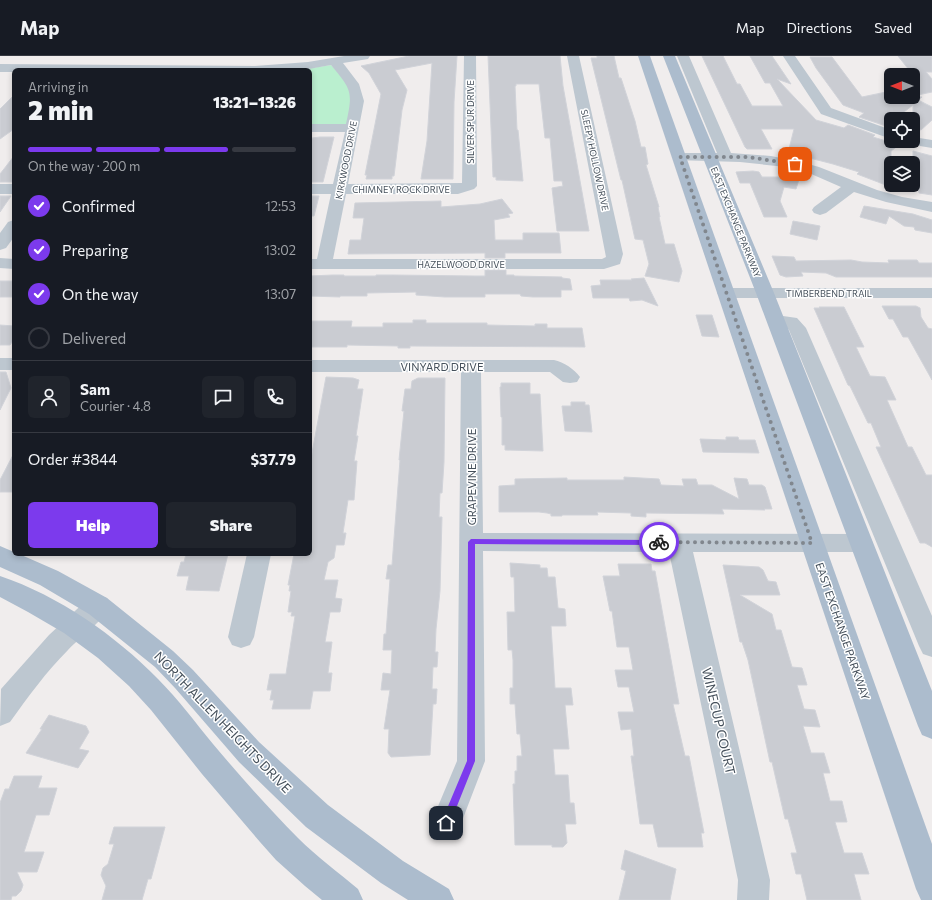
<!DOCTYPE html>
<meta charset="utf-8">
<style>
body{margin:0;font-family:Commissioner,sans-serif;background:#20242c;color:#f1f3f6;height:100vh;display:flex;flex-direction:column;font-size:15px;white-space:nowrap}
*{box-sizing:border-box;margin:0}
p{font-size:13px;color:#9ea1a6}
.icon{flex:none;width:22px;height:22px;fill:none;stroke:currentColor;stroke-width:2;stroke-linecap:round;stroke-linejoin:round}
.map{position:relative;flex:1;overflow:hidden}
.sheet{position:absolute;left:12px;top:12px;width:300px;height:488px;display:flex;flex-direction:column;background:#171b24;border-radius:6px;box-shadow:0 2px 6px #0003}
.sheet>*{flex:none}
.needle{width:26px;rotate:270deg}
.tools{position:absolute;left:884px;top:12px;display:grid;gap:8px}
.tools a{display:grid;place-items:center;width:36px;height:36px;border-radius:6px;background:#171b24;box-shadow:0 2px 6px #0003;font-size:20px}
.pin{position:absolute;display:grid;place-items:center;width:34px;height:34px;color:#fff;margin:-17px;border-radius:8px;box-shadow:0 2px 6px #0006}
.courier{position:absolute;display:grid;place-items:center;width:40px;height:40px;margin:-20px;border:3px solid #7c3aed;border-radius:50%;background:#fff;color:#222;box-shadow:0 1px 5px #0007}
.headline em{font-style:normal;font-weight:800}
.headline div{display:flex;flex-direction:column-reverse}
.headline{display:flex;align-items:center;justify-content:space-between;height:68px;padding:0 16px}
h1{font-size:26px;font-weight:800;line-height:30px}
.bar{display:grid;grid-template-columns:repeat(4,1fr);gap:6px 4px;align-content:center;height:48px;padding:0 16px}
.bar i{height:5px;border-radius:3px;background:#363941}
.bar .on{background:#7c3aed}
.bar p{grid-column:span 4}
.line{display:flex;align-items:center;gap:10px;padding:0 16px;border-top:1px solid #363941}
.line div{flex:1}
.round{display:grid;place-items:center;flex:none;width:42px;height:42px;border-radius:6px;background:#20242c}
ol{padding:0 16px;list-style:none}
li{display:flex;align-items:center;gap:12px;height:44px}
li p{margin-inline-start:auto}
li .icon{padding:4px;border-radius:50%;background:#7c3aed;color:#fff;stroke-width:4}
li:last-child{color:#9ea1a6}
li i{width:22px;height:22px;border:2px solid #363941;border-radius:50%}
.primary-button{display:flex;gap:8px;margin-top:auto;padding:8px 16px}
.primary-button a{flex:1;height:46px;border-radius:6px;background:#7c3aed;color:#fff;font-size:16px;font-weight:800;line-height:46px;text-align:center}
.primary-button a+a{background:#20242c;color:#f1f3f6}
header{display:flex;align-items:center;gap:24px;box-sizing:border-box;height:56px;padding:0 20px;background:#171b24;border-bottom:1px solid #363941}
header strong{font-size:19px}
nav{display:flex;gap:22px;margin-inline-start:auto;font-size:14px}
.map>svg:first-child{display:block}
.green{fill:#baefcf}
.building{fill:#caccd2;stroke:#d1d3d9}
.lines{fill:none;stroke-linecap:round;stroke-linejoin:round}
.minor{fill:#bdc7d0;fill-rule:evenodd}
.major{fill:#acbccd;fill-rule:evenodd}
.route{fill:#7c3aed}
.done{stroke:#81878e;stroke-width:4;stroke-dasharray:0 7.2}
.labels{text-anchor:middle;dominant-baseline:central;stroke-width:3;stroke-linejoin:round;paint-order:stroke}
.far-street-label{font-size:9px;fill:#45505b;stroke:#fff}
.street-label{font-size:11px;fill:#45505b;stroke:#fff}
.near-street-label{font-size:13px;fill:#45505b;stroke:#fff}
</style>
<header>
<strong>Map</strong>
<nav><a>Map</a><a>Directions</a><a>Saved</a></nav>
</header>
<div class="map">
<svg width="932" height="844" viewBox="0 0 932 844">
<rect width="100%" height="100%" fill="#f0eded"/>
<polygon class="green" points="331,9 345,24 353,42 348,69 310,69 310,14 299,14"/>
<g class="building">
<polygon points="409,0 457,0 454,46 453,123 421,123 427,85 432,7 395,14 407,34 402,54 394,120 392,120 392,123 366,123 367,119 365,119 381,38 369,17 361,10"/>
<polygon points="488,0 560,0 563,30 589,175 557,175 552,132 563,130 562,125 554,125 550,82 545,82 539,28 516,28 516,30 515,30 517,74 518,74 523,125 496,124 496,121 493,121"/>
<polygon points="597,0 614,0 619,22 621,22 635,65 641,91 645,91 648,108 646,109 659,151 658,151 660,161 659,161 665,188 674,188 682,215 679,226 645,220 649,208 643,184 635,183 622,124 621,124 591,2 597,2"/>
<polygon points="702,0 723,0 737,28 740,28 752,50 783,50 770,27 765,27 750,0 772,0 791,28 777,23 816,64 844,72 848,69 875,79 873,81 899,89 891,95 891,131 857,118 859,116 833,108 806,101 805,105 793,103 795,98 788,97 794,73 761,73 772,93 747,93 745,91"/>
<polygon points="898,0 932,0 932,16 926,16 932,23 932,36 913,40 913,23 917,24"/>
<polygon points="810,1 832,1 862,41 891,35 891,41 922,41 918,44 932,51 932,64 921,74 913,71 913,49 895,63 891,63 891,66 886,70 859,61 864,57 843,49 816,12"/>
<polygon points="14,39 14,73 0,83 0,53"/>
<polygon points="320,81 334,81 323,126 310,126 310,89 312,82"/>
<polygon points="913,95 932,100 932,139 919,137 916,119 913,122"/>
<polygon points="14,100 14,126 0,126 0,118"/>
<polygon points="790,114 801,117 796,133 784,131 780,145 787,161 764,161 750,127 740,127 736,116 753,115 759,116 762,121 784,121 785,119 788,120"/>
<polygon points="0,140 11,140 0,156"/>
<polygon points="310,140 319,140 314,160 310,160"/>
<polygon points="502,143 513,157 508,158 510,161 494,164 495,184 523,184 523,177 559,177 561,197 505,197 505,202 485,202 485,197 348,198 350,184 361,184 364,162 353,162 355,147 441,145 441,151 480,148"/>
<polygon points="864,150 913,158 932,164 932,177 915,174 914,171 904,170 889,160 886,168 860,161"/>
<polygon points="793,165 820,170 817,184 790,178"/>
<polygon points="772,200 794,201 796,205 851,204 862,206 889,207 888,204 917,204 919,207 932,207 932,221 836,221 826,217 801,216 803,220 786,221 780,219"/>
<polygon points="485,214 506,214 506,219 514,219 514,220 562,221 562,222 570,223 572,234 561,234 561,241 533,241 521,240 520,238 485,238 485,241 445,241 416,239 416,236 367,237 367,240 340,240 340,241 310,240 310,220 333,219 344,219 344,220 376,220 376,219 392,219 474,220 485,220"/>
<polygon points="644,222 658,250 642,244 630,245 629,242 593,242 591,230 601,229 600,224 632,224 631,223"/>
<rect x="0" y="225" width="14" height="16"/>
<polygon points="882,250 916,250 920,252 921,261 928,272 932,273 932,324 908,281 903,281 893,263 889,263"/>
<polygon points="819,251 844,251 864,291 856,291 870,320 885,321 896,344 887,344 908,391 912,391 926,419 932,419 932,491 925,487 920,487 876,391 881,391 871,367 868,367 850,330 848,329 814,252 820,252"/>
<polygon points="696,259 712,259 719,281 702,280"/>
<polygon points="413,264 426,264 426,267 487,267 487,269 535,270 535,268 547,268 547,272 582,272 585,291 410,290 410,292 398,292 398,290 347,289 347,291 310,291 310,265 352,265 351,271 383,271 383,267 413,267"/>
<polygon points="0,269 14,270 14,283 10,289 0,289"/>
<polygon points="0,316 6,316 11,332 0,354"/>
<polygon points="326,321 353,322 359,324 357,333 363,333 356,380 358,380 354,405 357,405 354,444 348,444 343,477 346,477 344,489 336,489 334,502 328,506 324,524 338,524 335,542 342,543 340,556 330,556 325,586 332,586 328,617 332,617 330,635 313,635 310,653 272,653 274,644 270,644 272,634 267,634 270,618 286,618 295,560 291,560 292,556 288,556 291,535 289,535 290,529 288,529 294,498 310,498 310,408"/>
<polygon points="418,322 445,322 444,406 442,437 440,437 439,461 442,461 440,535 436,573 435,596 438,596 437,611 433,611 432,633 437,633 436,648 433,648 430,699 391,701 388,697 389,673 384,673 390,634 381,634 383,617 391,618 392,594 383,594 384,578 386,578 390,523 386,523 388,509 392,509 400,404 399,404 404,355 402,355 405,333 411,333 412,325"/>
<polygon points="501,327 530,327 530,338 540,338 543,395 505,394 505,389 502,389 502,361 501,361 500,331 501,331"/>
<polygon points="571,346 585,346 585,349 589,349 592,376 565,375 562,350 571,350"/>
<polygon points="726,381 738,381 739,384 755,384 759,397 703,396 700,383 726,384"/>
<polygon points="14,397 14,436 0,436 0,424"/>
<polygon points="624,421 659,423 661,429 684,430 682,423 696,423 698,429 712,429 739,443 734,422 747,423 749,429 762,429 765,431 772,453 764,453 765,454 722,453 724,458 646,457 646,461 631,460 631,457 597,456 598,459 562,459 562,460 551,460 551,458 547,457 539,456 499,456 499,430 515,429 515,423 567,422 567,424 624,424"/>
<polygon points="186,498 228,498 219,535 186,534 189,520 177,520 181,506 184,506"/>
<polygon points="510,507 540,509 540,512 547,512 548,521 555,521 558,552 565,553 566,570 551,570 555,632 571,632 573,649 565,649 569,693 553,693 555,719 568,719 570,747 574,747 576,768 565,768 567,787 563,791 552,791 552,789 515,789 513,728 515,728 515,715 517,715 517,700 522,700 520,678 517,678 515,648 510,648 510,632 513,632 513,604 512,594 508,594 507,556 515,556 514,521 511,521"/>
<polygon points="618,508 651,508 652,515 655,515 679,648 673,648 685,700 689,700 704,777 701,777 703,791 658,791 653,768 640,768 631,700 634,700 631,673 621,674 618,656 634,656 629,631 618,631 615,614 633,614 629,591 617,591 612,555 610,555 603,520 620,520"/>
<polygon points="723,509 759,511 763,514 768,525 776,526 780,539 740,539 772,558 776,574 781,574 792,611 802,612 807,629 797,629 804,653 815,654 820,671 803,670 811,697 824,697 830,717 823,717 830,745 842,745 847,766 835,766 844,797 862,797 869,818 854,818 861,844 807,844 801,818 796,818 791,797 797,797 788,763 785,763 772,706 770,706 748,604 742,586 740,586"/>
<polygon points="49,659 86,670 89,676 79,693 89,695 78,712 26,697 42,673 40,673"/>
<polygon points="14,720 42,720 38,732 57,732 49,759 36,759 24,796 44,796 37,816 17,816 23,829 21,835 16,840 12,840 11,844 0,844 0,747 5,733 9,733"/>
<polygon points="114,771 165,771 151,823 148,823 142,844 102,844 106,830 101,819 103,812 108,808 114,788 109,788"/>
<polygon points="625,794 676,813 670,844 619,844 626,815 621,813"/>
</g>
<g class="lines">
<g class="minor">
<path d="M344,0h26l-2,3 -25,4 16,21 5,17 -16,83 114,-1 2,-127h12l1,130 -3,3 -16,5h-112l-13,65h269l4,-2 -39,-201h12l44,198 -3,10 -16,5h-294v-10h7l14,-65h-21v-10h23l12,-52h-35v-8h36c7,-32 6,-34 -15,-59l-28,5h-289v2h-14v-8l255,2 53,-4z"/>
<polygon points="677,0 689,0 731,97 771,100 801,106 819,111 877,134 902,141 932,146 932,156 886,146 854,136 826,157 820,159 814,157 812,154 814,151 841,131 809,117 786,111 740,106 675,104 673,101 675,98 680,97 717,97"/>
<polygon points="783,0 795,0 831,52 891,74 891,83 821,58"/>
<polygon points="913,81 932,84 932,92 908,88 906,85 913,85"/>
<rect x="0" y="128" width="14" height="10"/>
<polygon points="14,164 14,181 6,192 0,194 0,177 8,166"/>
<polygon points="0,202 14,203 14,213 0,212"/>
<polygon points="726,232 932,232 932,242 726,242 720,241 717,237 720,233"/>
<polygon points="776,259 797,262 806,272 932,560 932,601 923,598 919,590 789,274 786,271 770,269 767,265 770,261"/>
<rect x="0" y="302" width="14" height="12"/>
<path d="M310,304h244c10,2 20,9 26,17l-3,5 -7,1 -7,-1 -13,-10h-69l2,161 378,1 8,2 4,7 -4,7 -8,2h-168l77,328 -1,20h-32l1,-20 -69,-328 -186,-1 2,210 -28,73 -11,4 -11,-4 -4,-11 26,-62 4,-389h-151z"/>
<polygon points="247,498 271,498 254,581 250,589 241,592 232,589 228,581"/>
<path d="M98,539l9,3 4,8c-8,15 -31,31 -43,44 -22,22 -40,47 -58,72l-10,4 1,-37 48,-54 40,-37z"/>
</g>
<g class="major">
<polygon points="638,0 650,0 932,788 932,844 921,844 916,833"/>
<polygon points="663,0 675,0 774,237 932,635 932,683 922,679 918,670 756,237"/>
<polygon points="0,490 14,496 14,498 19,498 58,515 107,542 173,595 193,614 259,686 328,749 403,805 449,833 454,844 408,844 381,827 306,771 239,706 175,632 155,611 89,558 40,529 0,511"/>
<path d="M0,520c59,20 115,59 158,103 20,20 37,43 55,65 27,32 55,64 85,94 19,19 40,34 60,51l5,11h-41l-17,-14 -29,-26 -16,-18 -58,-68 -51,-64 -22,-24 -31,-28 -34,-25 -36,-21 -28,-15z"/>
</g>
</g>
<polygon class="route" points="471,483 659,484 663,486 659,489 475,488 475,705 449,770 446,771 443,770 441,767 467,705 468,486"/>
<g class="lines">
<polyline class="done" points="659,486 812,487 680,101 747,101 795,108"/>
</g>
<g class="labels">
<g class="far-street-label">
<text transform="translate(470 66) rotate(-90)">SILVER SPUR DRIVE</text>
<text transform="translate(346 104) rotate(-79)">KIRKWOOD DRIVE</text>
<text transform="translate(595 104) rotate(78)">SLEEPY HOLLOW DRIVE</text>
<text x="401" y="133">CHIMNEY ROCK DRIVE</text>
<text transform="translate(736 166) rotate(68)">EAST EXCHANGE PARKWAY</text>
<text x="461" y="208">HAZELWOOD DRIVE</text>
<text x="829" y="237">TIMBERBEND TRAIL</text>
</g>
<g class="street-label">
<text x="442" y="310">VINYARD DRIVE</text>
<text transform="translate(471 421) rotate(-90)">GRAPEVINE DRIVE</text>
<text transform="translate(843 575) rotate(71)">EAST EXCHANGE PARKWAY</text>
</g>
<g class="near-street-label">
<text transform="translate(719 665) rotate(77)">WINECUP COURT</text>
<text transform="translate(223 666) rotate(46)">NORTH ALLEN HEIGHTS DRIVE</text>
</g>
</g>
</svg>
<div class="tools">
<a><svg class="needle" viewBox="-14 -14 28 28"><path d="M0-13l5 13h-10z" fill="#e53935"/><path d="M0 13l5-13h-10z" fill="#9ea1a6"/></svg></a>
<a><svg class="icon" aria-label="locate" viewBox="0 0 24 24"><circle cx="12" cy="12" r="6"/><path d="M12 2v4M12 18v4M2 12h4M18 12h4"/></svg></a>
<a><svg class="icon" aria-label="layers" viewBox="0 0 24 24"><path d="M12 4l9 5-9 5-9-5zM3 14l9 5 9-5"/></svg></a>
</div>
<div class="pin" style="left:795px;top:108px;background:#ea580c"><svg class="icon" aria-label="bag" viewBox="0 0 24 24"><path d="M5 8h14l-1 12H6zM9 8a3 3 0 0 1 6 0"/></svg></div>
<div class="pin" style="left:446px;top:767px;background:#1f2937"><svg class="icon" aria-label="home" viewBox="0 0 24 24"><path d="M3 11l9-7 9 7M6 9v11h12V9"/></svg></div>
<div class="courier" style="left:659px;top:486px"><svg class="icon" aria-label="bike" viewBox="0 0 24 24"><circle cx="6" cy="16" r="4"/><circle cx="18" cy="16" r="4"/><path d="M6 16l4-8h5l3 8M10 8l3 8H6M13 5h3"/></svg></div>
<section class="sheet">
<div class="headline"><div><h1>2 min</h1><p>Arriving in</p></div><em>13:21–13:26</em></div>
<div class="bar"><i class="on"></i><i class="on"></i><i class="on"></i><i></i><p>On the way · 200 m</p></div>
<ol>
<li><svg class="icon" aria-label="check" viewBox="0 0 24 24"><path d="M5 12l5 5 9-10"/></svg>Confirmed<p>12:53</p></li>
<li><svg class="icon" aria-label="check" viewBox="0 0 24 24"><path d="M5 12l5 5 9-10"/></svg>Preparing<p>13:02</p></li>
<li><svg class="icon" aria-label="check" viewBox="0 0 24 24"><path d="M5 12l5 5 9-10"/></svg>On the way<p>13:07</p></li>
<li><i></i>Delivered</li>
</ol>
<div class="line" style="height:72px"><a class="round"><svg class="icon" aria-label="person" viewBox="0 0 24 24"><circle cx="12" cy="8" r="4"/><path d="M4 21q1-7 8-7t8 7"/></svg></a><div><b>Sam</b><p>Courier · 4.8</p></div><a class="round"><svg class="icon" aria-label="chat" viewBox="0 0 24 24"><path d="M4 5h16v11H9l-5 4z"/></svg></a><a class="round"><svg class="icon" aria-label="phone" viewBox="0 0 24 24"><path d="M5 4h4l2 5-3 2q2 4 5 5l2-3 5 2v4C11 20 4 13 5 4z"/></svg></a></div>
<div class="line" style="height:52px"><div>Order #3844</div><b>$37.79</b></div>
<div class="primary-button"><a>Help</a><a>Share</a></div>
</section>
</div>
